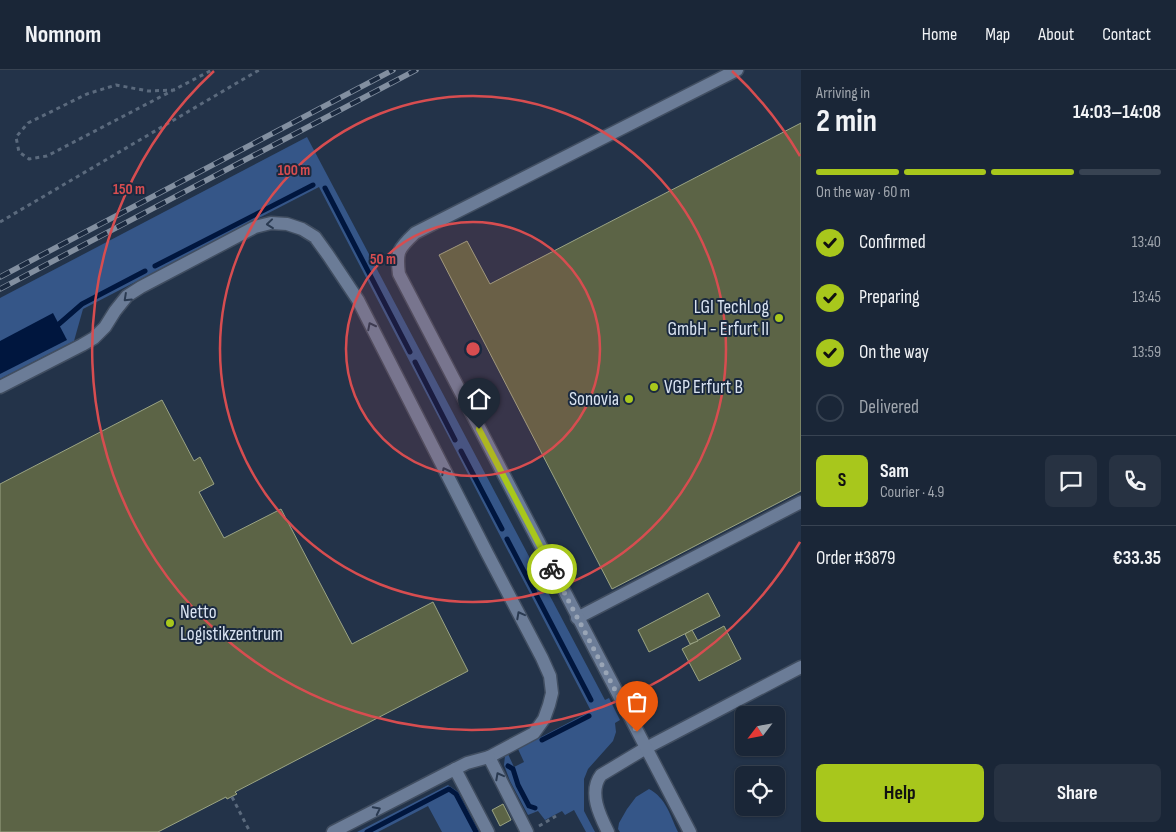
<!DOCTYPE html>
<meta charset="utf-8">
<style>
body{margin:0;font-family:"Sofia Sans Condensed",sans-serif;background:#273242;color:#f1f3f6;height:100vh;display:flex;flex-direction:column;font-size:19px;white-space:nowrap}
*{box-sizing:border-box;margin:0}
p{font-size:16px;color:#9fa5ad}
.icon{flex:none;width:28px;height:28px;fill:none;stroke:currentColor;stroke-width:2;stroke-linecap:round;stroke-linejoin:round}
.map{position:relative;flex:1;overflow:hidden}
.details{display:flex;flex-direction:column;background:#1a2637;width:375px}
.details>*{flex:none}
.needle{width:32px;rotate:238deg}
.tools{position:absolute;left:735px;top:636px;display:grid;gap:10px}
.tools a{display:grid;place-items:center;width:50px;height:50px;border-radius:8px;background:#1a2637;box-shadow:0 1px 4px #0004,0 0 0 1px #384352;font-size:25px}
.pin{position:absolute;display:grid;place-items:center;width:42px;height:42px;color:#fff;margin:-51px -21px;border-radius:50% 50% 50% 0;rotate:-45deg;box-shadow:0 0 5px #0007}
.pin .icon{rotate:45deg}
.courier{position:absolute;display:grid;place-items:center;width:50px;height:50px;margin:-25px;border:4px solid #a8c71c;border-radius:50%;background:#fff;color:#222;box-shadow:0 1px 6px #0007}
.overview em{font-style:normal;font-weight:700}
.overview div{display:flex;flex-direction:column-reverse}
.overview{display:flex;align-items:center;justify-content:space-between;height:85px;padding:0 15px}
h1{font-size:32px;font-weight:700;line-height:38px}
.bar{display:grid;grid-template-columns:repeat(4,1fr);gap:8px 5px;align-content:center;height:60px;padding:0 15px}
.bar i{height:6px;border-radius:4px;background:#384352}
.bar .current{background:#a8c71c}
.bar p{grid-column:span 4}
.line{display:flex;align-items:center;gap:12px;padding:0 15px;border-top:1px solid #384352}
.line div{flex:1}
.round{display:grid;place-items:center;flex:none;width:52px;height:52px;border-radius:8px;background:#273242}
ol{padding:0 15px;list-style:none}
li{display:flex;align-items:center;gap:15px;height:55px}
li p{margin-inline-start:auto}
li .icon{padding:5px;border-radius:50%;background:#a8c71c;color:#111;stroke-width:4}
li:last-child{color:#9fa5ad}
li i{width:28px;height:28px;border:2px solid #384352;border-radius:50%}
.cta{display:flex;gap:10px;margin-top:auto;padding:10px 15px}
.cta a{flex:1;height:58px;border-radius:8px;background:#a8c71c;color:#111;font-size:20px;font-weight:700;line-height:58px;text-align:center}
.cta a+a{background:#273242;color:#f1f3f6}
header{display:flex;align-items:center;gap:30px;box-sizing:border-box;height:70px;padding:0 25px;background:#1a2637;border-bottom:1px solid #384352}
header strong{font-size:24px}
nav{display:flex;gap:28px;margin-inline-start:auto;font-size:18px}
main{display:flex;flex:1;min-height:0}
.map>svg:first-child{display:block}
.green{fill:#355688}
.water{fill:#00163e}
.lines{fill:none;stroke-linecap:round;stroke-linejoin:round}
.stream{stroke:#00163e;stroke-width:5}
.building{fill:#5c6446;stroke:#9ba484}
.minor-casing{stroke:#414e61;stroke-width:15}
.path{stroke:#5b6a7d;stroke-width:3;stroke-dasharray:4 4;stroke-linecap:butt}
.minor{stroke:#6b7c97;stroke-width:12}
.rail-casing{stroke:#828fa0;stroke-width:5.5}
.rail{stroke:#1a293f;stroke-width:4;stroke-dasharray:11;stroke-linecap:butt}
.oneway{stroke:#2a3a51}
.done{stroke:#99a5b6;stroke-width:5;stroke-dasharray:0 9}
.route{stroke:#a8c71c;stroke-width:6}
.ring{fill:none;stroke:#d74d50;stroke-width:2.5}
.poi-dot{fill:#a8c71c;stroke:#1a293f;stroke-width:2}
.labels{text-anchor:middle;dominant-baseline:central;stroke-width:4;stroke-linejoin:round;paint-order:stroke}
.poi-label{font-size:19px;fill:#d9e3f1;stroke:#1a293f;text-anchor:end}
.centre{fill:#d74d50;stroke:#1a293f;stroke-width:2.5}
.ring-label{font-size:15px;text-anchor:middle;font-weight:bold;fill:#d74d50;stroke:#1a293f;stroke-width:4;stroke-linejoin:round;paint-order:stroke}
</style>
<header>
<strong>Nomnom</strong>
<nav><a>Home</a><a>Map</a><a>About</a><a>Contact</a></nav>
</header>
<main>
<div class="map">
<svg width="801" height="762" viewBox="0 0 801 762">
<rect width="100%" height="100%" fill="#233349"/>
<g class="green">
<polygon points="307,67 605,630 609,628 620,650 615,653 616,662 613,671 588,699 584,709 584,741 595,762 586,762 574,740 565,745 562,741 545,750 538,741 528,745 510,711 504,695 505,686 508,684 514,697 524,692 518,679 591,641 319,117 83,239 74,271 0,309 0,228"/>
<polygon points="448,715 458,722 479,762 442,762 428,736 378,762 357,762"/>
<path d="M649,719c17,9 21,26 29,43h-58l-2,-3 1,-6 8,-14 9,-12z"/>
</g>
<polygon class="water" points="53,243 67,270 0,304 0,271"/>
<g class="lines">
<g class="stream">
<polyline points="325,118 410,282"/>
<polyline points="155,196 313,115"/>
<polyline points="59,254 82,234 145,201"/>
<polyline points="415,292 455,370"/>
<polyline points="461,381 502,459"/>
<polyline points="507,469 591,630"/>
<polyline points="542,670 589,646"/>
<polyline points="508,696 513,699 518,715 529,736 535,738"/>
<polyline points="367,762 449,719 456,724 476,762"/>
</g>
</g>
<g class="building">
<polygon points="801,53 801,421 612,519 439,185 467,171 490,214"/>
<polygon points="162,330 194,391 200,387 214,414 199,422 224,468 281,439 352,574 433,532 468,601 235,722 237,724 227,729 226,727 158,762 0,762 0,414"/>
<polygon points="708,523 720,546 649,582 638,560"/>
<polygon points="724,556 741,589 699,611 682,579"/>
<polygon points="692,560 698,571 690,574 685,564"/>
<polygon points="503,734 511,750 500,756 492,740"/>
</g>
<g class="lines">
<defs>
<g id="minor">
<polyline points="0,317 82,275 94,268 105,257 115,241 127,226 141,217 255,157 271,153 287,154 302,159 315,167 328,185 358,230 487,483 542,588 550,606 552,623 549,635 544,649 534,663 489,687 527,762"/>
<polyline points="577,548 801,432"/>
<polyline points="455,699 467,693 489,687"/>
<polyline points="333,762 455,699 488,762"/>
<path d="M608,762c-8,-16 -20,-40 -7,-57l45,-27 155,-81"/>
<path d="M690,762l-291,-558c-3,-22 -1,-25 16,-41l322,-163"/>
</g>
</defs>
<use href="#minor" class="minor-casing"/>
<g class="path">
<polyline points="175,20 148,21 116,15 87,24 28,53 16,67 19,82 29,89 47,86 212,0"/>
<polyline points="0,152 259,0"/>
<polyline points="232,727 250,762"/>
<polyline points="539,756 556,746"/>
</g>
<use href="#minor" class="minor"/>
<defs>
<g id="rail">
<polyline points="0,207 393,0"/>
<polyline points="0,219 416,0"/>
</g>
</defs>
<use href="#rail" class="rail-casing"/>
<use href="#rail" class="rail"/>
</g>
<defs><path id="oneway-chevron" d="M-2-3.5L2.5 0L-2 3.5" fill="none" stroke-width="1.6" stroke-linecap="round" stroke-linejoin="round" transform="scale(1.25)"/></defs>
<g class="oneway">
<use href="#oneway-chevron" transform="translate(270 154) rotate(174)"/>
<use href="#oneway-chevron" transform="translate(127 228) rotate(137)"/>
<use href="#oneway-chevron" transform="translate(371 256) rotate(-117)"/>
<use href="#oneway-chevron" transform="translate(445 401) rotate(-117)"/>
<use href="#oneway-chevron" transform="translate(520 545) rotate(-118)"/>
<use href="#oneway-chevron" transform="translate(499 706) rotate(-118)"/>
<use href="#oneway-chevron" transform="translate(377 740) rotate(-27)"/>
</g>
<g class="lines">
<polyline class="done" points="552,499 637,662"/>
<polyline class="route" points="479,359 552,499"/>
</g>
<circle cx="473" cy="279" r="127" fill="#d74d50" fill-opacity=".12"/>
<g class="ring">
<circle cx="473" cy="279" r="127"/>
<circle cx="473" cy="279" r="253"/>
<path d="M800 472A380 380 0 1 1 214 1M732 1A380 380 0 0 1 800 86"/>
</g>
<g class="poi-dot">
<circle cx="779" cy="248" r="5"/>
<circle cx="654" cy="317" r="5"/>
<circle cx="629" cy="329" r="5"/>
<circle cx="170" cy="553" r="5"/>
</g>
<g class="labels">
<g class="poi-label">
<text x="769" y="237">LGI TechLog<tspan x="769" dy="22">GmbH - Erfurt II</tspan></text>
<text x="664" y="317" text-anchor="start">VGP Erfurt B</text>
<text x="619" y="329">Sonovia</text>
<text x="180" y="542" text-anchor="start">Netto<tspan x="180" dy="22">Logistikzentrum</tspan></text>
</g>
</g>
<circle cx="473" cy="279" r="8" class="centre"/>
<g class="ring-label">
<text x="294" y="105">100 m</text>
<text x="129" y="124">150 m</text>
<text x="383" y="194">50 m</text>
</g>
</svg>
<div class="tools">
<a><svg class="needle" viewBox="-14 -14 28 28"><path d="M0-13l5 13h-10z" fill="#e53935"/><path d="M0 13l5-13h-10z" fill="#9fa5ad"/></svg></a>
<a><svg class="icon" aria-label="locate" viewBox="0 0 24 24"><circle cx="12" cy="12" r="6"/><path d="M12 2v4M12 18v4M2 12h4M18 12h4"/></svg></a>
</div>
<div class="pin" style="left:637px;top:662px;background:#ea580c"><svg class="icon" aria-label="bag" viewBox="0 0 24 24"><path d="M5 8h14l-1 12H6zM9 8a3 3 0 0 1 6 0"/></svg></div>
<div class="pin" style="left:479px;top:359px;background:#1f2937"><svg class="icon" aria-label="home" viewBox="0 0 24 24"><path d="M3 11l9-7 9 7M6 9v11h12V9"/></svg></div>
<div class="courier" style="left:552px;top:499px"><svg class="icon" aria-label="bike" viewBox="0 0 24 24"><circle cx="6" cy="16" r="4"/><circle cx="18" cy="16" r="4"/><path d="M6 16l4-8h5l3 8M10 8l3 8H6M13 5h3"/></svg></div>
</div>
<section class="details">
<div class="overview"><div><h1>2 min</h1><p>Arriving in</p></div><em>14:03–14:08</em></div>
<div class="bar"><i class="current"></i><i class="current"></i><i class="current"></i><i></i><p>On the way · 60 m</p></div>
<ol>
<li><svg class="icon" aria-label="check" viewBox="0 0 24 24"><path d="M5 12l5 5 9-10"/></svg>Confirmed<p>13:40</p></li>
<li><svg class="icon" aria-label="check" viewBox="0 0 24 24"><path d="M5 12l5 5 9-10"/></svg>Preparing<p>13:45</p></li>
<li><svg class="icon" aria-label="check" viewBox="0 0 24 24"><path d="M5 12l5 5 9-10"/></svg>On the way<p>13:59</p></li>
<li><i></i>Delivered</li>
</ol>
<div class="line" style="height:90px"><b class="round" style="background:#a8c71c;color:#111">S</b><div><b>Sam</b><p>Courier · 4.9</p></div><a class="round"><svg class="icon" aria-label="chat" viewBox="0 0 24 24"><path d="M4 5h16v11H9l-5 4z"/></svg></a><a class="round"><svg class="icon" aria-label="phone" viewBox="0 0 24 24"><path d="M5 4h4l2 5-3 2q2 4 5 5l2-3 5 2v4C11 20 4 13 5 4z"/></svg></a></div>
<div class="line" style="height:65px"><div>Order #3879</div><b>€33.35</b></div>
<div class="cta"><a>Help</a><a>Share</a></div>
</section>
</main>
